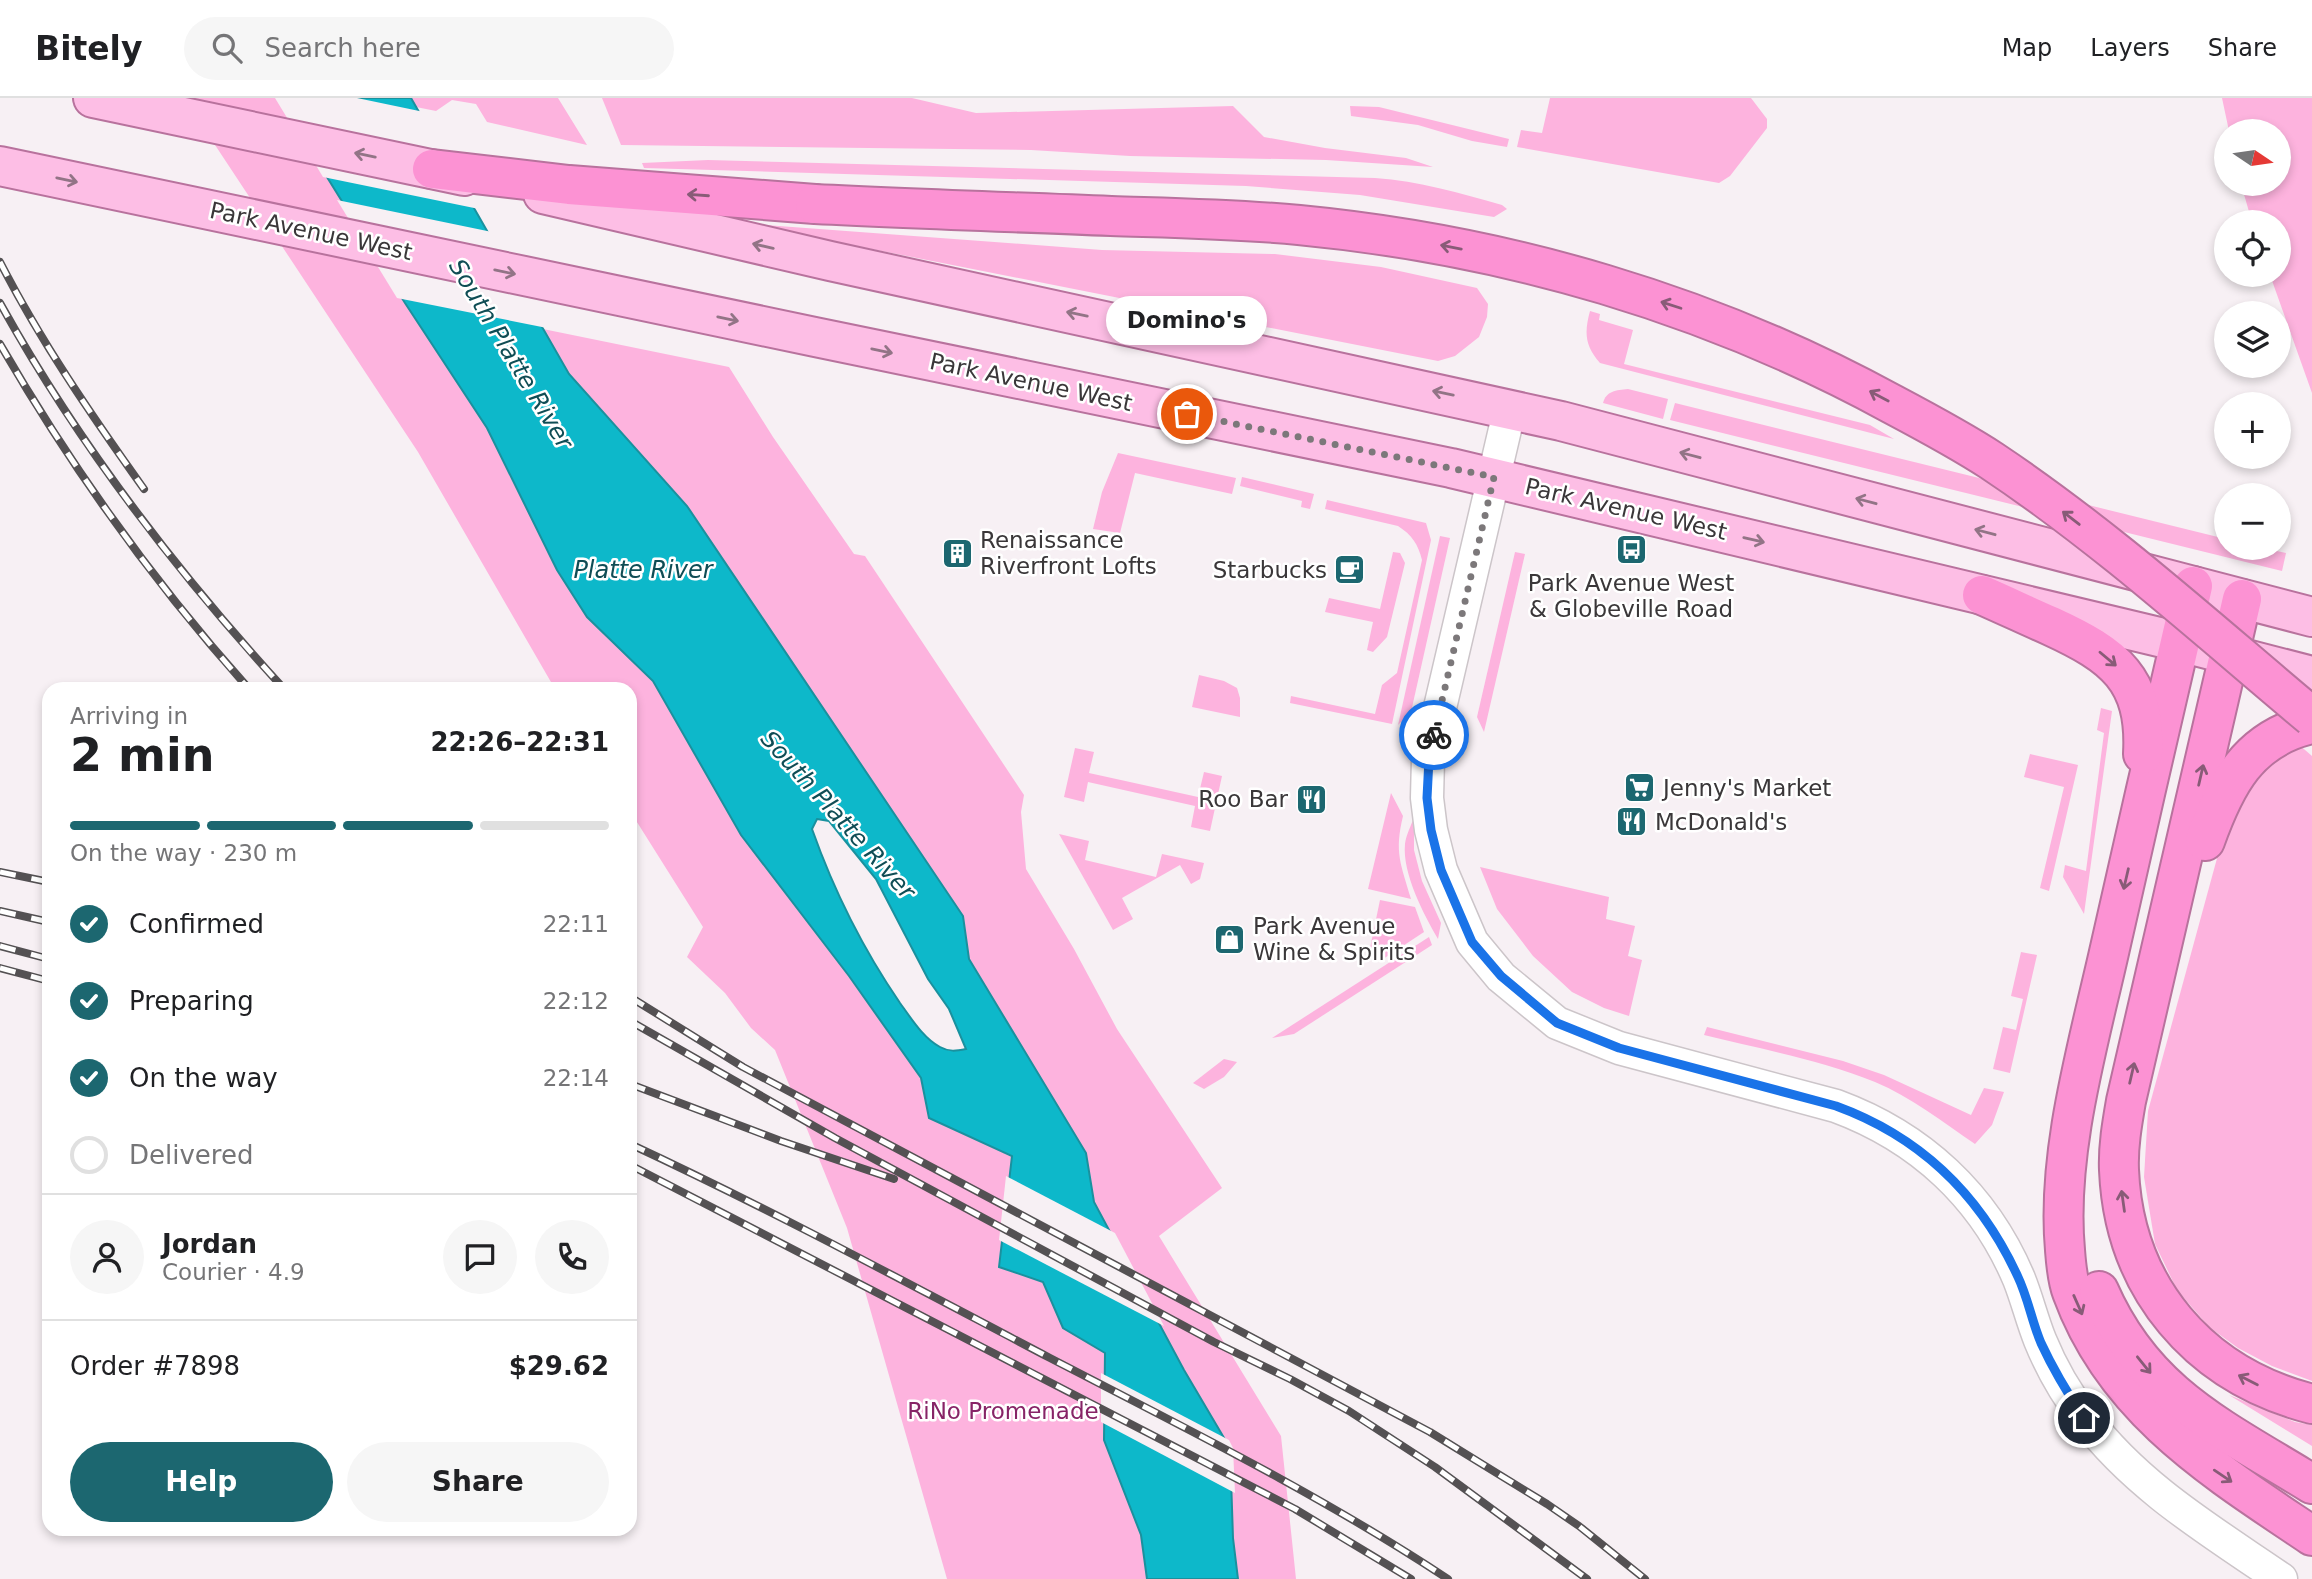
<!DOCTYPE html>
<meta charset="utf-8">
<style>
body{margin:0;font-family:"DejaVu Sans",sans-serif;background:#f6f6f6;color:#202124;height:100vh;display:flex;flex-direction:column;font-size:26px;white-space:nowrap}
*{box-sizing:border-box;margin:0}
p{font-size:23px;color:#757577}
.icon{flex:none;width:38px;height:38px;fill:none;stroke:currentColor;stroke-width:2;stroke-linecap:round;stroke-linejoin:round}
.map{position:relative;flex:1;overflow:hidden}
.panel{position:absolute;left:42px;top:584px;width:595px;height:854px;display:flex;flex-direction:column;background:#fff;border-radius:21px;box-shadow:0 4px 10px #0003}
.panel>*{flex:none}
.needle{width:46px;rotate:103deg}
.fabs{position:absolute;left:2214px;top:21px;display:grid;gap:14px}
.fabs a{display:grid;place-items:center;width:77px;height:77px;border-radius:50%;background:#fff;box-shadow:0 4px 10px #0003;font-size:35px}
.pin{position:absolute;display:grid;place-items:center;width:60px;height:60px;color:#fff;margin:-30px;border:4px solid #fff;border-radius:50%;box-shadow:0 2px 7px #0007}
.courier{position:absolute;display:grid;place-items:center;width:70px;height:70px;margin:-35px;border:5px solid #1a73e8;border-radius:50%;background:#fff;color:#222;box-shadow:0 2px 9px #0007}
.bubble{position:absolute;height:49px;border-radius:24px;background:#fff;box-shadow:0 4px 10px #0003;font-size:23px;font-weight:700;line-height:49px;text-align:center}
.summary em{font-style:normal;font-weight:700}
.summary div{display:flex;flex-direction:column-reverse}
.summary{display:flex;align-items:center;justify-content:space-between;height:119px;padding:0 28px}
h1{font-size:46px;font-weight:700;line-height:52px}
.bar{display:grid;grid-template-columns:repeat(4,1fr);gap:10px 7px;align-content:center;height:84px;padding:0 28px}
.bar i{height:9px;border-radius:5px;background:#e0e0e0}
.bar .selected{background:#1c6770}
.bar p{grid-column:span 4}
.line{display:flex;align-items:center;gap:18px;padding:0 28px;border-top:2px solid #e0e0e0}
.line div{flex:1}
.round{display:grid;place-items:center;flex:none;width:74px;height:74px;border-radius:37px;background:#f6f6f6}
ol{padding:0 28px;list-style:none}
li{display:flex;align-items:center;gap:21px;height:77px}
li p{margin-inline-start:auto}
li .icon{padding:7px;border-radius:50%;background:#1c6770;color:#fff;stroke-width:4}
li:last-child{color:#757577}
li i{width:38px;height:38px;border:4px solid #e0e0e0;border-radius:50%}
.action{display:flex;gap:14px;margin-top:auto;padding:14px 28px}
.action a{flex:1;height:80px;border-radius:42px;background:#1c6770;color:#fff;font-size:28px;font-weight:700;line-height:80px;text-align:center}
.action a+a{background:#f6f6f6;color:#202124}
header{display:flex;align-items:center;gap:42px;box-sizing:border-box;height:98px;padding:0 35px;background:#fff;border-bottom:2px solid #e0e0e0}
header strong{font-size:33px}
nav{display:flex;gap:38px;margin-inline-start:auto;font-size:24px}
.search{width:490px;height:63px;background:#f6f6f6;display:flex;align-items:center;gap:18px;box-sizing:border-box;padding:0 24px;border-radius:38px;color:#757577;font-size:26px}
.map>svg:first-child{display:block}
.green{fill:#fdb3de}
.water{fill:#0db8ca;stroke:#1a919e;stroke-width:2;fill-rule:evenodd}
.pier{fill:#f7f0f4}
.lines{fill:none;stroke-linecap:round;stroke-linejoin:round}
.tertiary-casing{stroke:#ccc5c9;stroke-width:35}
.primary-casing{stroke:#b8729d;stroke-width:42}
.motorway-casing{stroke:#b8729d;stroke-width:42}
.tertiary{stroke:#fff;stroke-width:32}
.primary{stroke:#fdbee5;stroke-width:38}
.motorway{stroke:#fc92d3;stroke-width:38}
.rail-casing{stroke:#545153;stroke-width:8}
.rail{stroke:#fff;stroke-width:5;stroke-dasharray:16;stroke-linecap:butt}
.motorway-bridge-casing{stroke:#b8729d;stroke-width:42;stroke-linecap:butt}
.motorway-bridge{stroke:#fc92d3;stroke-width:38}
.oneway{stroke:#927486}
.oneway2{stroke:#885b77}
.done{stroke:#7c787a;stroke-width:7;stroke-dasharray:0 12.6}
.route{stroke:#1a73e8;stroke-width:9}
.labels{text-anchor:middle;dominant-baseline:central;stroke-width:5;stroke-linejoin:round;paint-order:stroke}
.street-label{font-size:23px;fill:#3a3739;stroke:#fff}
.poi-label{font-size:23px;fill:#3a3739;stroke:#fff;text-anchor:start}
.park-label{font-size:23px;fill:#872467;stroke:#fff}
.water-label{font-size:24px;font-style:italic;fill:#0f4d55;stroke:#fff}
</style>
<header>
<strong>Bitely</strong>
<div class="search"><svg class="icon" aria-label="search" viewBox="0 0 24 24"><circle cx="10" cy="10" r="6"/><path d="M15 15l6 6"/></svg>Search here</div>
<nav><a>Map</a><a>Layers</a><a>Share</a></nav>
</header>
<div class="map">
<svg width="2312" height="1481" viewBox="0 0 2312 1481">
<rect width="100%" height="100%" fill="#f7f0f4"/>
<g class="green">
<polygon points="184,0 278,0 405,205 487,330 557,472 587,519 653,583 741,737 849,878 921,981 929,1020 1012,1058 999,1169 1043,1184 1063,1230 1105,1255 1104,1342 1141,1437 1147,1481 947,1481 847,1130 775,952 751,930 725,895 687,859 703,829 630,713 630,592 555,591 418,354"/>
<polygon points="411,0 558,0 587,47 487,24 476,6 452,2 436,13 416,9"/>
<polygon points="602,0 912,0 976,15 1233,8 1264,39 1325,50 1406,60 1433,69 1326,62 1130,58 1031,52 621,47"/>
<polygon points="1550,0 1751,0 1767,21 1767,30 1730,78 1719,85 1517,49 1521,32 1542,35"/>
<polygon points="2222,0 2312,0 2312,295 2270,177 2278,177 2278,124 2252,124 2241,86 2278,86 2278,33 2229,33"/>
<polygon points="1350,8 1379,9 1509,41 1507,49 1472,43 1418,27 1351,18"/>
<path d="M708,62l667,18c44,3 85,15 127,27l5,4 -13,8 -134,-22 -114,-9 -602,-18 -2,-5z"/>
<polygon points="740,125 1102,152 1275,156 1381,169 1477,190 1488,206 1487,219 1479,239 1455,258 1438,263"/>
<path d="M1590,213l10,3 -1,6 34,10 -9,34 246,61 24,14 -294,-76c-15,-17 -16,-30 -10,-52z"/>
<polygon points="543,231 729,269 773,339 854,456 865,458 1024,697 1021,714 1026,771 1074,851 1117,931 1222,1090 1159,1138 1281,1338 1296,1481 1238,1481 1233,1440 1230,1350 1184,1272 1094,1104 1086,1055 969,861 963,818 687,408 569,276"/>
<path d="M1628,291l40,10 -5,20 -60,-16c3,-12 13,-13 25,-14z"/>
<polygon points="1675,305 2226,441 2226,450 2263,450 2286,455 2282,473 1670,322"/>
<polygon points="1118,355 1236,380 1232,396 1135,375 1120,435 1093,431 1102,394"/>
<polygon points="1242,379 1314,396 1310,411 1301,409 1302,403 1240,388"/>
<path d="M1327,402l99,23 5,17 -39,184 -102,-21 1,-7 84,18 7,-29 15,-12 25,-113c-4,-16 -10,-25 -24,-34l-73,-17z"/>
<polygon points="1440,438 1450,440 1411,614 1398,627"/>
<polygon points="1393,454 1400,455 1405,465 1387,539 1373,554 1367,552 1373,524 1325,514 1329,500 1380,511"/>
<polygon points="1515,454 1525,456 1484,634 1477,619"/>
<polygon points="1199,577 1224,583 1237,590 1240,600 1240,619 1192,609"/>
<polygon points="2101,610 2112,613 2084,816 2063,779 2065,767 2086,773 2104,635 2097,632"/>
<polygon points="2297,645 2312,658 2312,1283 2272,1268 2238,1250 2209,1229 2177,1192 2155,1146 2144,1079 2148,1013 2222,742 2240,697 2274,658"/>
<polygon points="1075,650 1094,654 1089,675 1198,699 1204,674 1222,678 1210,733 1191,729 1195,708 1088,684 1084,704 1064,699"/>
<polygon points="2030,656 2078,667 2049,793 2040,790 2064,689 2024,679"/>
<path d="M1391,695l12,23c-9,37 -2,48 8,83l-43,-10z"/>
<path d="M1414,719v33l8,31 19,42 -3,16c-14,-24 -36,-66 -33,-95 1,-9 6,-18 9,-27z"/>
<polygon points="1059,736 1089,743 1085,762 1156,779 1162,756 1204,765 1200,781 1191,786 1180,767 1122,800 1133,821 1113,832"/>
<polygon points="1480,769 1609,799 1606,821 1635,828 1628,858 1642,862 1629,918 1604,910 1572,894 1533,858 1497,811"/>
<polygon points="1380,802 1415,809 1424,834 1380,863 1369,855"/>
<polygon points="1429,839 1432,847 1294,936 1272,940"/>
<polygon points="2021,854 2037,857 2010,975 1993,971 2003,929 2016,932 2023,901 2011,898"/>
<path d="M1707,929l136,34 41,14 87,40 13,-27 20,4 -12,33 -17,19c-32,-22 -64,-47 -100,-62 -54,-22 -114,-33 -171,-47z"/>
<polygon points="1224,961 1237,964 1224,979 1204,991 1193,985"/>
<polygon points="2229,1297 2295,1324 2312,1327 2312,1348"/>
</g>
<path class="water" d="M278,0h133l158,276 118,132 276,410 6,43 117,194 8,49 90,168 46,78 3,90 5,41h-91l-6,-44 -37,-95 1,-87 -42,-25 -20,-46 -44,-15 13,-111 -83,-38 -8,-40 -72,-102 -108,-141 -88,-154 -66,-64 -30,-47 -70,-142 -82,-125zM817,721l12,2 47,58 52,100 21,30 17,40c-10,2 -17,3 -26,-2 -17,-9 -29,-29 -40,-44 -37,-54 -66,-112 -88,-174z"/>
<g class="pier">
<polygon points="275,0 357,0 424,14 479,111 323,79"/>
<polygon points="337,102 492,134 547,230 397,200"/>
<polygon points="1006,1078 1115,1135 1164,1228 999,1142"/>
<polygon points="1101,1275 1229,1342 1233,1350 1235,1395 1101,1324"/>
</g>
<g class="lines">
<defs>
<path id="tertiary" d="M1510,310l-82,351 -1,39 4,32 10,40 31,72 29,35 56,46 62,25 217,58c84,31 148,90 183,173 8,20 13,41 21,61 11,27 27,55 45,78 52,69 126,113 196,161"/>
<g id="primary">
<polyline points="93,0 464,78"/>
<polyline points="0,68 815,239 1451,370 2180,544 2312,578"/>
<polyline points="543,96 830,163 1561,323 2312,519"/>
</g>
<g id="motorway">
<polyline points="432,71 569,87 815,106"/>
<path d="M2193,488c-28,121 -56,241 -83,362 -21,94 -54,205 -45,302 1,13 2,29 7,42 43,118 142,178 240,244"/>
<path d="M1982,497c23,10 46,21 69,31 63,29 96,53 92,128"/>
<path d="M2242,501l-116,502c-4,23 -8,46 -7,69 5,118 80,205 193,234"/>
<path d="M2205,743c20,-56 43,-103 107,-117"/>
<path d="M2099,1193c45,103 122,137 213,193"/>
</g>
</defs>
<use href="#tertiary" class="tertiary-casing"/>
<use href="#primary" class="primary-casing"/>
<use href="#motorway" class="motorway-casing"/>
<use href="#tertiary" class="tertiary"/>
<use href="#primary" class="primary"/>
<use href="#motorway" class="motorway"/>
<defs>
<g id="rail">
<path d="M0,164c41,80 92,154 144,227"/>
<path d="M0,205c78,141 176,268 285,387"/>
<path d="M0,246c71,123 155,240 250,346"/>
<polyline points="0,774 49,784"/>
<polyline points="0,813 49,824"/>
<polyline points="0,848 49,861"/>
<polyline points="0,870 49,883"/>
<polyline points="630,899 743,969 1430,1334 1547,1406 1579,1428 1645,1481"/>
<polyline points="630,923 835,1040 1214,1244 1290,1281 1349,1313 1435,1369 1587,1481"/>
<polyline points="630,986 781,1043 894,1081"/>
<path d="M630,1046c142,66 281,141 420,214 135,70 271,137 398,221"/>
<polyline points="630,1067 1295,1411 1411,1481"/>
</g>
</defs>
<use href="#rail" class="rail-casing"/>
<use href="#rail" class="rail"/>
<defs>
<path id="motorway-bridge" d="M815,106c99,5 197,8 296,12 62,2 126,3 188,9 208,20 410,79 593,179 34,18 68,36 100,57 114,76 216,169 320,256"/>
</defs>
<use href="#motorway-bridge" class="motorway-bridge-casing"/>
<use href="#motorway-bridge" class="motorway-bridge"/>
</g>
<defs><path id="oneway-shaft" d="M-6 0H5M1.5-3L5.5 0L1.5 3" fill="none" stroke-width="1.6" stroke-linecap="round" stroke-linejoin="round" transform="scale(1.75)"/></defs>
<g class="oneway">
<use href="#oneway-shaft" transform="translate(365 57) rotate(-168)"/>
<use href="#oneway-shaft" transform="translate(67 82) rotate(12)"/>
<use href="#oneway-shaft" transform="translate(763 148) rotate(-167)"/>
<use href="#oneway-shaft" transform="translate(505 174) rotate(12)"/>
<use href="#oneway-shaft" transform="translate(1077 216) rotate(-168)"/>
<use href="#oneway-shaft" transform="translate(728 221) rotate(12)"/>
<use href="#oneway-shaft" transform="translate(882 253) rotate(12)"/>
<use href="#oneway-shaft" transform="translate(1443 295) rotate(-168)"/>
<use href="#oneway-shaft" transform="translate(1690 357) rotate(-165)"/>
<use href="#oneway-shaft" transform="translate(1866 403) rotate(-165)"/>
<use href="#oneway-shaft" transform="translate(1985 434) rotate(-165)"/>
<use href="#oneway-shaft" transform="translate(1754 442) rotate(13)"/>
</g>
<g class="oneway2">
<use href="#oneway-shaft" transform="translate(698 97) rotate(-176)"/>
<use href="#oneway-shaft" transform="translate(1451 149) rotate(-169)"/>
<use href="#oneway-shaft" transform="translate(1671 207) rotate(-162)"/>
<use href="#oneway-shaft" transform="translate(1879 298) rotate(-152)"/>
<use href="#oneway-shaft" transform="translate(2071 420) rotate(-142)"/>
<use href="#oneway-shaft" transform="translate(2108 561) rotate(40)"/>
<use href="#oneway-shaft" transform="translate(2201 677) rotate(-77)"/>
<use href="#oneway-shaft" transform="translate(2126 781) rotate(103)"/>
<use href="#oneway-shaft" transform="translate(2132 975) rotate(-77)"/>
<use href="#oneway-shaft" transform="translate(2123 1103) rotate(-98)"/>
<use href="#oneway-shaft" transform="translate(2078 1207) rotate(66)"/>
<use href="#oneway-shaft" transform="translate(2144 1267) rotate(51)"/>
<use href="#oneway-shaft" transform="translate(2248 1282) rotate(-153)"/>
<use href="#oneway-shaft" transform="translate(2223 1378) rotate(34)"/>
</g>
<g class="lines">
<polyline class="done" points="1187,316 1494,379 1434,637"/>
<path class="route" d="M1434,637l-5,24 -2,39 4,32 10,40 31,72 29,34 56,47 62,25 217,58c85,31 144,88 182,171 10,21 14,45 23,66 12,26 27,51 43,75"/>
</g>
<defs>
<symbol id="bus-square" viewBox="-11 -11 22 22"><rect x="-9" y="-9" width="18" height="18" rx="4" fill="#1c6770" stroke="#fff"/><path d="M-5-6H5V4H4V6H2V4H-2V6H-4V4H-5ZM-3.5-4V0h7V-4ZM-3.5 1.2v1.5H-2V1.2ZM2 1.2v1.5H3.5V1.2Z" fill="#fff"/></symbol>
<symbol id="building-square" viewBox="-11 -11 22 22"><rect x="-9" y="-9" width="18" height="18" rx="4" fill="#1c6770" stroke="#fff"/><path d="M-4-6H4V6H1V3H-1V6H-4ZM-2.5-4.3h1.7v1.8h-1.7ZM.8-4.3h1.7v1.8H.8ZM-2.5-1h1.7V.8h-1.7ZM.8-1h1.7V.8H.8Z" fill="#fff"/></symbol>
<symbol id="cafe-square" viewBox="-11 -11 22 22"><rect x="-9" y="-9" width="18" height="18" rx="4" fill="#1c6770" stroke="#fff"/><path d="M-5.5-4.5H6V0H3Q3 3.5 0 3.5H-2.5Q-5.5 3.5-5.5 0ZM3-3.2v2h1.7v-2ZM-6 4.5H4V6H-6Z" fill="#fff"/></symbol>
<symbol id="supermarket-square" viewBox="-11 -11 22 22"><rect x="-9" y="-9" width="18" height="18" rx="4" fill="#1c6770" stroke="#fff"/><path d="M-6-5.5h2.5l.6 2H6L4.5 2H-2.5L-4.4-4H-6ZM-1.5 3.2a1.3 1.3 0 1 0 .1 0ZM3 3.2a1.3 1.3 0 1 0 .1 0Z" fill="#fff"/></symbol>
<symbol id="restaurant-square" viewBox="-11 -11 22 22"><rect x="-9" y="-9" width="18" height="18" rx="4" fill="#1c6770" stroke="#fff"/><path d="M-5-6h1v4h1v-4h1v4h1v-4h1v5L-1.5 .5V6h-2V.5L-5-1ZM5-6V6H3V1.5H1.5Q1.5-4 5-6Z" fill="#fff"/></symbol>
<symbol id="shop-square" viewBox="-11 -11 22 22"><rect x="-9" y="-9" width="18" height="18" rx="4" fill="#1c6770" stroke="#fff"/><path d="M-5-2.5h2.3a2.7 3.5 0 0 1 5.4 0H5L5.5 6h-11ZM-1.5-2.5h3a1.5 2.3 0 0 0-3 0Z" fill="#fff"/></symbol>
</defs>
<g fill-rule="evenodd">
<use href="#bus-square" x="1614" y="434" width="35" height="35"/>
<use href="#building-square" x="940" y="438" width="35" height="35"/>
<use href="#cafe-square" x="1332" y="454" width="35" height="35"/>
<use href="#supermarket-square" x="1622" y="672" width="35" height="35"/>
<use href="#restaurant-square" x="1294" y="684" width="35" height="35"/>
<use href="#restaurant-square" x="1614" y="706" width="35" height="35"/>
<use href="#shop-square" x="1212" y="824" width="35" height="35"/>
</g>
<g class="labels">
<g class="street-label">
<text transform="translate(311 133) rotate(12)">Park Avenue West</text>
<text transform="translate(1031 284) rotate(12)">Park Avenue West</text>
<text transform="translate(1626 411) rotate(13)">Park Avenue West</text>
</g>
<g class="poi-label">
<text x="980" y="442">Renaissance<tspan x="980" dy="26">Riverfront Lofts</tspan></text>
<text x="1327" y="472" text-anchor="end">Starbucks</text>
<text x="1631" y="485" text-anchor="middle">Park Avenue West<tspan x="1631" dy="26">&amp; Globeville Road</tspan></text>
<text x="1663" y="690">Jenny's Market</text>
<text x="1288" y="701" text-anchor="end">Roo Bar</text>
<text x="1655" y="724">McDonald's</text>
<text x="1253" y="828">Park Avenue<tspan x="1253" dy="26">Wine &amp; Spirits</tspan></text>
</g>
<g class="park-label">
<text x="1003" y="1313">RiNo Promenade</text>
</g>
<g class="water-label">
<text transform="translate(511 256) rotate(59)">South Platte River</text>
<text x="643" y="472">Platte River</text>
<text transform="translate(838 717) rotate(48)">South Platte River</text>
</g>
</g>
</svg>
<div class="fabs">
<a><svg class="needle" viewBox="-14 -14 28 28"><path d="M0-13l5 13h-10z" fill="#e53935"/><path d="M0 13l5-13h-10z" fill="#757577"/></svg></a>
<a><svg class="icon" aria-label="locate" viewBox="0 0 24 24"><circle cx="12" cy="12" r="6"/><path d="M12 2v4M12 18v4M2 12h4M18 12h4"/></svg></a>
<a><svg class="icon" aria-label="layers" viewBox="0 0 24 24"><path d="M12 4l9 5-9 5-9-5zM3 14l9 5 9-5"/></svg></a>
<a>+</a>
<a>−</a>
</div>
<div class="pin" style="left:1187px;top:316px;background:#ea580c"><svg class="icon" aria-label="bag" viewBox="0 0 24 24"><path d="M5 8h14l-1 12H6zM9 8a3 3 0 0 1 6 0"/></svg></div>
<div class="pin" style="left:2084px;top:1320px;background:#1f2937"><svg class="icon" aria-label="home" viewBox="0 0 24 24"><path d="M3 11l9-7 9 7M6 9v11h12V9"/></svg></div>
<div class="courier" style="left:1434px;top:637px"><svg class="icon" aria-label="bike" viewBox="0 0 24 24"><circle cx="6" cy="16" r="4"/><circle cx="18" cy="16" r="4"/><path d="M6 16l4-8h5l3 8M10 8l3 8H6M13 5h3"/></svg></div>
<div class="bubble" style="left:1106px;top:198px;width:161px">Domino's</div>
<section class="panel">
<div class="summary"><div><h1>2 min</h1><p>Arriving in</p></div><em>22:26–22:31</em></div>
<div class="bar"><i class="selected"></i><i class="selected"></i><i class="selected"></i><i></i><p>On the way · 230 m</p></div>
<ol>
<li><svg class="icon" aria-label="check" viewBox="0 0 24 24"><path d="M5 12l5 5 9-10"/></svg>Confirmed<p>22:11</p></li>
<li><svg class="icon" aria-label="check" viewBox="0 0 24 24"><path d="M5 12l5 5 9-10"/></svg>Preparing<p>22:12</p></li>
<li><svg class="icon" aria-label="check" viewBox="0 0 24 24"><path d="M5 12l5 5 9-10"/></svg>On the way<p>22:14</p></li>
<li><i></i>Delivered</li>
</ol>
<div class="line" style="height:126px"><a class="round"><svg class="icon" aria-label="person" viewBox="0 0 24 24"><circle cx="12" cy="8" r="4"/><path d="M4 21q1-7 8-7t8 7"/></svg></a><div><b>Jordan</b><p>Courier · 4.9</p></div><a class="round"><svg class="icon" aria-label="chat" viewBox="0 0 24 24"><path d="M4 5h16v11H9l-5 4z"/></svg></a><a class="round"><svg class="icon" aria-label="phone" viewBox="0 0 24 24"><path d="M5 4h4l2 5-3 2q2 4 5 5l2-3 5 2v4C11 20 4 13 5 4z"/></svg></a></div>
<div class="line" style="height:91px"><div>Order #7898</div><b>$29.62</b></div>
<div class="action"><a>Help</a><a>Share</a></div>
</section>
</div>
